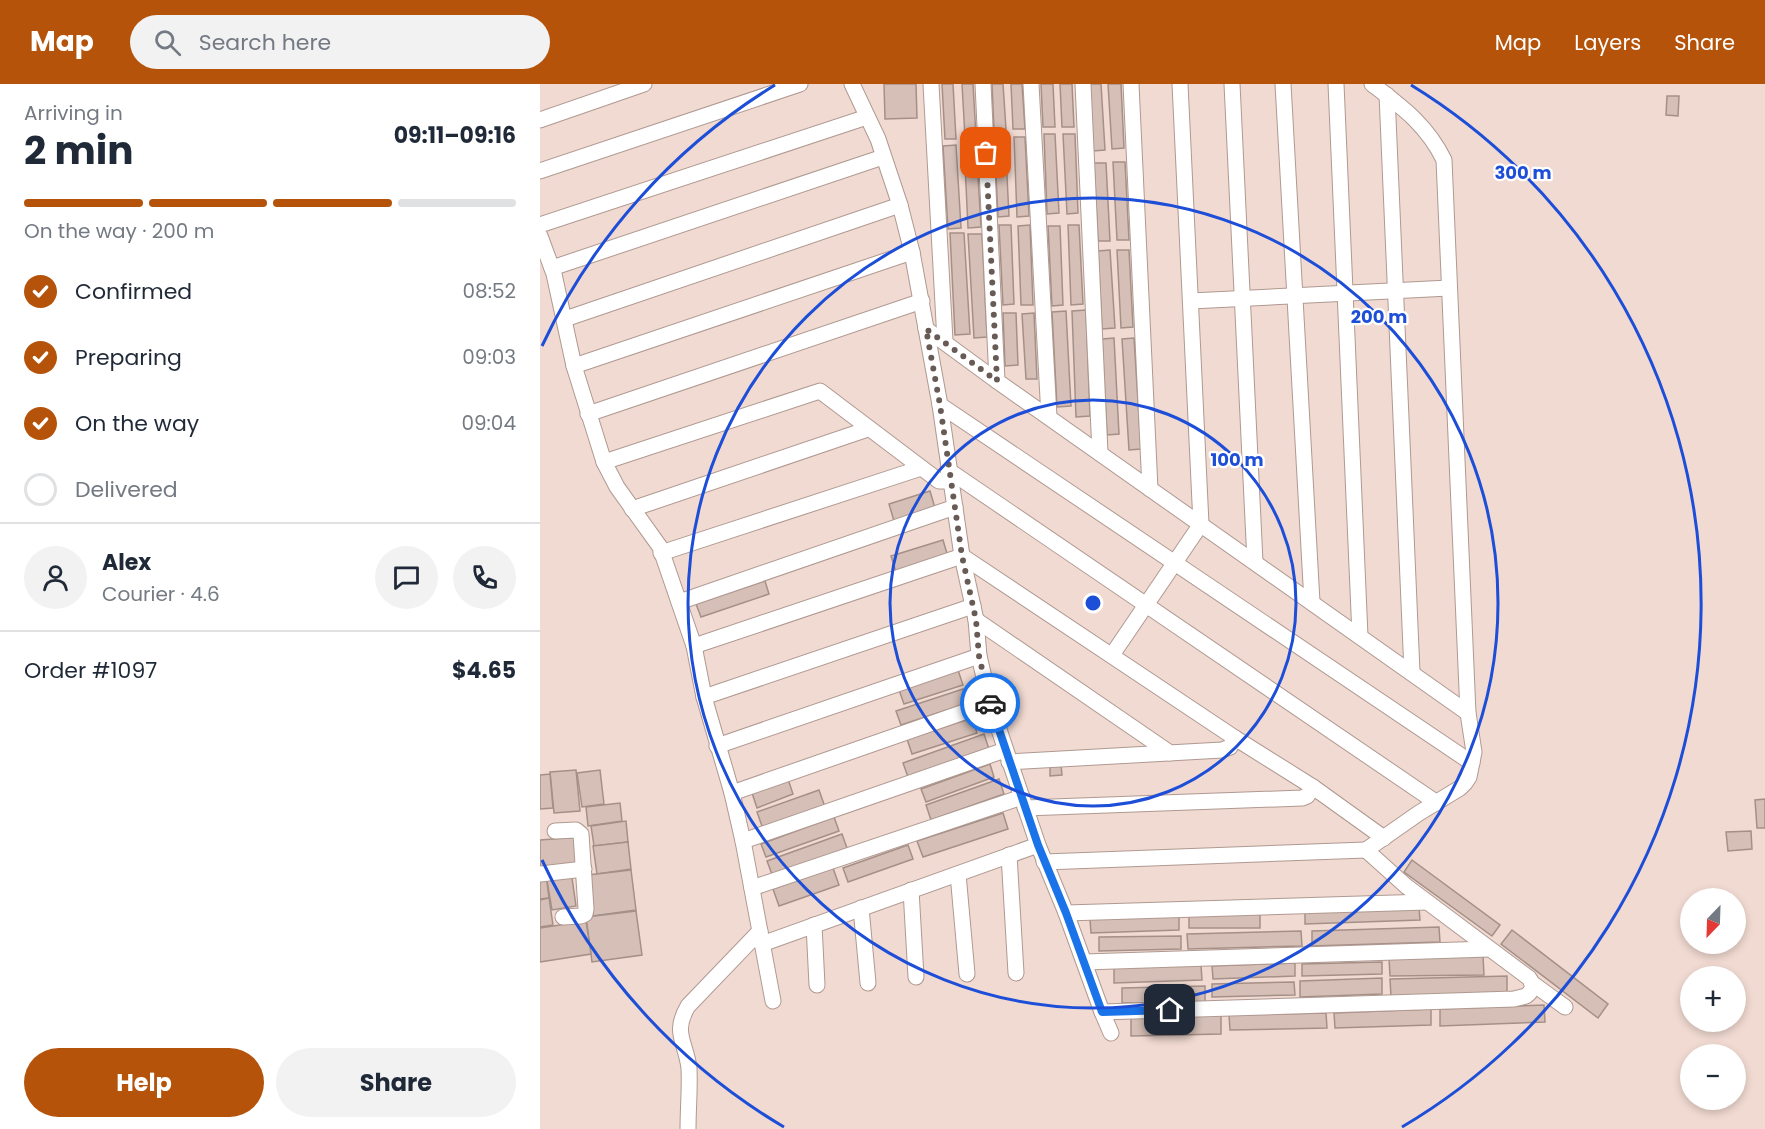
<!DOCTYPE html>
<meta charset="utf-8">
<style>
body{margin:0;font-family:Poppins,sans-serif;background:#f2f2f3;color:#1f2937;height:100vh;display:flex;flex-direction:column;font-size:22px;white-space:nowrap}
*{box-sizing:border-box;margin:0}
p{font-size:20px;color:#747a83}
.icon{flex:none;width:33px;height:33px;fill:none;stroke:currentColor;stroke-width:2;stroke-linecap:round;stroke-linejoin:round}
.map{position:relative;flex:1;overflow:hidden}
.details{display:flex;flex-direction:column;background:#fff;width:540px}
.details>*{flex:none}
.needle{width:39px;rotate:203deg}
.fabs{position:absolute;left:1140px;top:804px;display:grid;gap:12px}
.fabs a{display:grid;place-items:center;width:66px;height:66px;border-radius:50%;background:#fff;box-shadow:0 3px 9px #0003;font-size:30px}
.pin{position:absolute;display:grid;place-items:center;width:51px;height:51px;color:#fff;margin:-26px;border-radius:12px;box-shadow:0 3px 9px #0006}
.courier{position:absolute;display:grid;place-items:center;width:60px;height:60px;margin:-30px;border:4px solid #1a73e8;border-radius:50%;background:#fff;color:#222;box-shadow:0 2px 8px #0007}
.overview em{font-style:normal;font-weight:700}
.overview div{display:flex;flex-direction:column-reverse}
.overview{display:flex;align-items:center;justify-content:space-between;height:102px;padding:0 24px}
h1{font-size:39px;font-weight:700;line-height:45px}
.bar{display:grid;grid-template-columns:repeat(4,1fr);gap:9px 6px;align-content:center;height:72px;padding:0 24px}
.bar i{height:8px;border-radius:4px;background:#e0e1e3}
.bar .selected{background:#b45309}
.bar p{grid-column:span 4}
.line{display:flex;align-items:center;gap:15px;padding:0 24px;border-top:2px solid #e0e1e3}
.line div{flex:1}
.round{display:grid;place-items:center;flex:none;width:63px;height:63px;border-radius:32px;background:#f2f2f3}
ol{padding:0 24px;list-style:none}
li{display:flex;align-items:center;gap:18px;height:66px}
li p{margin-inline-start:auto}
li .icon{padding:6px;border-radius:50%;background:#b45309;color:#fff;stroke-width:4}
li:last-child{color:#747a83}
li i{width:33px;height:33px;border:3px solid #e0e1e3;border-radius:50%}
.button{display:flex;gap:12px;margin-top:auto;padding:12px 24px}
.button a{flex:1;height:69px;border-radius:36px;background:#b45309;color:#fff;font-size:24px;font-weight:700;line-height:69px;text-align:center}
.button a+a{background:#f2f2f3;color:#1f2937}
header{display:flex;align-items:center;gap:36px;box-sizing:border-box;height:84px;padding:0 30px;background:#b45309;color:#fff}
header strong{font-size:28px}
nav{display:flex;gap:33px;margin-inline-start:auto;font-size:21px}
.search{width:420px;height:54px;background:#f2f2f3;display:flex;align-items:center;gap:15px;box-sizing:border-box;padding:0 21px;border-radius:33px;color:#747a83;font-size:22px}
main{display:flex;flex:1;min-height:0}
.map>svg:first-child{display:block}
.building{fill:#d5bfb6;stroke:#a59088;stroke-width:1.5}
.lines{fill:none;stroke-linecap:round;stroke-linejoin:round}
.street-casing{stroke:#af9991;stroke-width:17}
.street{stroke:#fff;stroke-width:15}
.done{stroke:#685b56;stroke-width:6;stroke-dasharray:0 10.8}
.route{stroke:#1a73e8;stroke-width:8}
.ring{fill:none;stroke:#1d4ed8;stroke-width:3}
.centre{fill:#1d4ed8;stroke:#fff;stroke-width:3}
.ring-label{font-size:18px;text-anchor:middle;font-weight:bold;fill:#1d4ed8;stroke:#fff;stroke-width:4.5;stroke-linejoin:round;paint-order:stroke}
</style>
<header>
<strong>Map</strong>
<div class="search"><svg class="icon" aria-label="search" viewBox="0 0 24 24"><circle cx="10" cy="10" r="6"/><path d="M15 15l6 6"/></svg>Search here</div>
<nav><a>Map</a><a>Layers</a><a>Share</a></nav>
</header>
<main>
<section class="details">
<div class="overview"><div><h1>2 min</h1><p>Arriving in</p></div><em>09:11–09:16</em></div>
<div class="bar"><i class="selected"></i><i class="selected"></i><i class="selected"></i><i></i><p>On the way · 200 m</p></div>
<ol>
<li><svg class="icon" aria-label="check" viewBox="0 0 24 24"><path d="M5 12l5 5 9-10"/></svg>Confirmed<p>08:52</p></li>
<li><svg class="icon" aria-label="check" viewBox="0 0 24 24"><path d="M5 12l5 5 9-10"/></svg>Preparing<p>09:03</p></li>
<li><svg class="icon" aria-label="check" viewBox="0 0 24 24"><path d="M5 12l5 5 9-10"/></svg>On the way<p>09:04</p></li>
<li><i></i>Delivered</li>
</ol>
<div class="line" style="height:108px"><a class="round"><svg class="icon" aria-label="person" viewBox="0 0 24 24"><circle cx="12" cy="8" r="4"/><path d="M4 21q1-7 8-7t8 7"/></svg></a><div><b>Alex</b><p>Courier · 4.6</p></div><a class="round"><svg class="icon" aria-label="chat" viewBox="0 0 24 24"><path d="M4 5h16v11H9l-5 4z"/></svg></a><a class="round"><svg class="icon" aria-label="phone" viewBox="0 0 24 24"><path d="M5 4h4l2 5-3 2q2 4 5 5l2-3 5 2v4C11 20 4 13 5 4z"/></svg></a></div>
<div class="line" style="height:78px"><div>Order #1097</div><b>$4.65</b></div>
<div class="button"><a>Help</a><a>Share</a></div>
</section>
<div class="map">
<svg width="1225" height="1045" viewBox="0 0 1225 1045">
<rect width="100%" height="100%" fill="#f1dad1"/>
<g class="building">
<polygon points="344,0 376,0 377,34 345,35"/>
<polygon points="402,0 413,0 416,55 405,55"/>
<polygon points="422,0 433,0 436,52 425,53"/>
<polygon points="452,0 463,0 466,45 454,46"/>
<polygon points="471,0 482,0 485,45 473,45"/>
<polygon points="501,0 513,0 515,43 503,43"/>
<polygon points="520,0 532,0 534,43 522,43"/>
<polygon points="549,0 561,0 565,66 553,67"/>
<polygon points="568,0 581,0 584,64 572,65"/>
<polygon points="1127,12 1139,12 1138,32 1126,31"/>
<polygon points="504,50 515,50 519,129 507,130"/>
<polygon points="523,50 535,50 538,129 527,130"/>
<polygon points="454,52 465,52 469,132 458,133"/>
<polygon points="474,53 485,53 489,132 477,133"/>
<polygon points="436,58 441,143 428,144 424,59"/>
<polygon points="416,61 421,144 408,145 403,62"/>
<polygon points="573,78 585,78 589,156 577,156"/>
<polygon points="554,79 566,79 570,157 558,157"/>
<polygon points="459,141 471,141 474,220 463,221"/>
<polygon points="490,141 493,221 481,221 478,142"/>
<polygon points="528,141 539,141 543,220 531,221"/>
<polygon points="508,142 520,142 523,221 512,222"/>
<polygon points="410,149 424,149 430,250 415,251"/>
<polygon points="428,150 442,150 447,253 434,254"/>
<polygon points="570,166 575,244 562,245 558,167"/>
<polygon points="577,166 589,166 593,243 581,244"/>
<polygon points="546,226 550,332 536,333 532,227"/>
<polygon points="526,227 531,322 517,323 512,228"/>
<polygon points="463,229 476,229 478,281 465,282"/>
<polygon points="494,229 497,295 486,295 482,230"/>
<polygon points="574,254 579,350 567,351 562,255"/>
<polygon points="594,254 601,365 589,366 582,255"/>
<polygon points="390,407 395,424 354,437 349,420"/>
<polygon points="403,456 408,473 356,488 351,472"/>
<polygon points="225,497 229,510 161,533 156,520"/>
<polygon points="418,586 423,601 364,620 359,606"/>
<polygon points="423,605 428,619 361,641 356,627"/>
<polygon points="432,634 437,649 372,670 367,655"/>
<polygon points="444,650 449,665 368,693 363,679"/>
<polygon points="450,680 454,693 386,718 381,705"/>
<polygon points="510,681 521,681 522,691 510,692"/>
<polygon points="36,686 40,727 14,729 10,688"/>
<polygon points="60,686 64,720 42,723 37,689"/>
<polygon points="10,690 13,724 0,725 0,691"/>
<polygon points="248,695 253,710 217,724 212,709"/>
<polygon points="459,695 464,710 391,736 386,721"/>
<polygon points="279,706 285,723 223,745 217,728"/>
<polygon points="1225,715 1225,744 1217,744 1215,716"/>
<polygon points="80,719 82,737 48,742 46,723"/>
<polygon points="463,729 468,745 383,773 377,757"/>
<polygon points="294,733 299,747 226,773 221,760"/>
<polygon points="86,737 88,758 54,762 51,742"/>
<polygon points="1211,747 1212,765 1188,767 1186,748"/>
<polygon points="302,750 308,767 233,793 227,777"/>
<polygon points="38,753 40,780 0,784 0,756"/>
<polygon points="88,758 91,785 57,790 53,762"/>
<polygon points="368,761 373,775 308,798 303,784"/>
<polygon points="872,776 960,841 952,852 864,788"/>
<polygon points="293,784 299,801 239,822 233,805"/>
<polygon points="91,786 96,826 53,832 48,791"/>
<polygon points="31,787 36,822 12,826 6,791"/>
<polygon points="6,791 9,814 0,815 0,792"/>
<polygon points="9,814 13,841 0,843 0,816"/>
<polygon points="879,824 880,836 765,840 765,828"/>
<polygon points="96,827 102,871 52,878 46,833"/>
<polygon points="720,830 720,844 649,844 649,831"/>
<polygon points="639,832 639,846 551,849 550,835"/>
<polygon points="46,837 51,870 0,878 0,844"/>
<polygon points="899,843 900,858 772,862 772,847"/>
<polygon points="972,846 1068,920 1058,934 961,860"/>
<polygon points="761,847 762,862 648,865 647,850"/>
<polygon points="641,852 641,865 559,867 559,853"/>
<polygon points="943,872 944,891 850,892 849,874"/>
<polygon points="842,878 842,890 762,892 762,880"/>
<polygon points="755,879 755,892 673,895 672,882"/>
<polygon points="661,881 662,896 574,899 574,884"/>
<polygon points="967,892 967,911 851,913 850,895"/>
<polygon points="842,894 842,910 760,913 760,897"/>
<polygon points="754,898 755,911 672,913 672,900"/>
<polygon points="665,902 665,918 582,919 582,904"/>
<polygon points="1004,921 1005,938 900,942 900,925"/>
<polygon points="891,925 891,941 795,944 794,929"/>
<polygon points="786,929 787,944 690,946 689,931"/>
<polygon points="681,931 681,950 591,952 591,933"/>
</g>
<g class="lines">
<defs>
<g id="street">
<path d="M312,0l26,55 22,66 12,47 28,153 22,151 14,64 3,36 11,47 48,142 28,68 36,99 412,-13 12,-3c7,-5 8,-11 3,-18l-123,-92 -40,-36 53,-37 41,-25 5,-5 4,-6 5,-25 -6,-39 -24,-553c-17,-35 -42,-53 -72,-76"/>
<polyline points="391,0 405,257"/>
<polyline points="443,0 457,297"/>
<polyline points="491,0 509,333"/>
<polyline points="543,0 560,369"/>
<polyline points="591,0 610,405"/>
<polyline points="692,0 715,478"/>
<polyline points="743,0 772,518"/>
<polyline points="796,0 820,552"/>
<polyline points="847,11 872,588"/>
<polyline points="0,36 104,0"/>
<polyline points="0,87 260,0"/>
<polyline points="0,141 327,33"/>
<polyline points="0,152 14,190 34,282 64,378 77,403 120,463 154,562 164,613 192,709 203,757 233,917"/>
<polyline points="12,184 343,73"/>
<polyline points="651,217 909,204"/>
<polyline points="25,235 360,121"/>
<polyline points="386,245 457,297 928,629"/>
<polyline points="34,282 372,168"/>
<polyline points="400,321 932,679"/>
<polyline points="48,330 382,217"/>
<polyline points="64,378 280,307 399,397 410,397"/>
<polyline points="408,386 897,719"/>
<polyline points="92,425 328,345"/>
<polyline points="121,469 381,384"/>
<polyline points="139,518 415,423"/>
<polyline points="436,536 630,669"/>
<polyline points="154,562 422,472 695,654 690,663 682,666 469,678"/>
<polyline points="572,571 661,440 640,0"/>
<polyline points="164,613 433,522"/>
<polyline points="177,662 439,572"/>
<polyline points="773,703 844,754"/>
<polyline points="192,709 450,619"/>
<polyline points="485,724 762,714 767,712 773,703 695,654"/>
<polyline points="15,747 36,746 41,750 46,825 45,830 41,832 23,833"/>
<polyline points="203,757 465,666"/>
<polyline points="469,771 476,889"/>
<polyline points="504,778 826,766"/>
<polyline points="0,790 44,785"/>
<polyline points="418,790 427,890"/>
<polyline points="212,804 482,713"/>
<polyline points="371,806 376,893"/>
<polyline points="321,824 328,899"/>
<polyline points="526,829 887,818"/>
<polyline points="274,841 277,901"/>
<polyline points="222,860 498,761"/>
<polyline points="544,878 949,865"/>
<polyline points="992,899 1025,923"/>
<polyline points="562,928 571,949"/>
<path d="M148,1045c0,-20 2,-41 1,-61 -3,-26 -17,-35 -1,-62l72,-75"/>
</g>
</defs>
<use href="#street" class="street-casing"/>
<use href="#street" class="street"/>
</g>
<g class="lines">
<polyline class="done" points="446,69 457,297 386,245 400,321 422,472 436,536 439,572 450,619"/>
<polyline class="route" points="450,619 498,761 526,829 562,928 630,926"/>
</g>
<g class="ring">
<circle cx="553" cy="519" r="203"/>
<circle cx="553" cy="519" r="405"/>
<path d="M244 1043A608 608 0 0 1 2 776M2 262A608 608 0 0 1 235 1M871 1A608 608 0 0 1 862 1043"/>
</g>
<circle cx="553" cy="519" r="9" class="centre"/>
<g class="ring-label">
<text x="983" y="95">300 m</text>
<text x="839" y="239">200 m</text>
<text x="697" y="382">100 m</text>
</g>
</svg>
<div class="fabs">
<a><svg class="needle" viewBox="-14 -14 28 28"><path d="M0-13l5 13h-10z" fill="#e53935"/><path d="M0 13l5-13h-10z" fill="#747a83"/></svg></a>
<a>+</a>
<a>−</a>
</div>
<div class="pin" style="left:446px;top:69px;background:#ea580c"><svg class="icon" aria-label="bag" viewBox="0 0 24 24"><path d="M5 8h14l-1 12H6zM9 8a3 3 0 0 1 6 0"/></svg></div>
<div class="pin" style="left:630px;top:926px;background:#1f2937"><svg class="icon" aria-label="home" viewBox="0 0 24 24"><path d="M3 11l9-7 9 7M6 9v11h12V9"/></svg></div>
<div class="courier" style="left:450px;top:619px"><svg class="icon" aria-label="car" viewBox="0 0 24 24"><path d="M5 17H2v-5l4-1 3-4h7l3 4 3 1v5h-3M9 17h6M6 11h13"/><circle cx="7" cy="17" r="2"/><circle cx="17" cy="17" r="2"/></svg></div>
</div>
</main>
